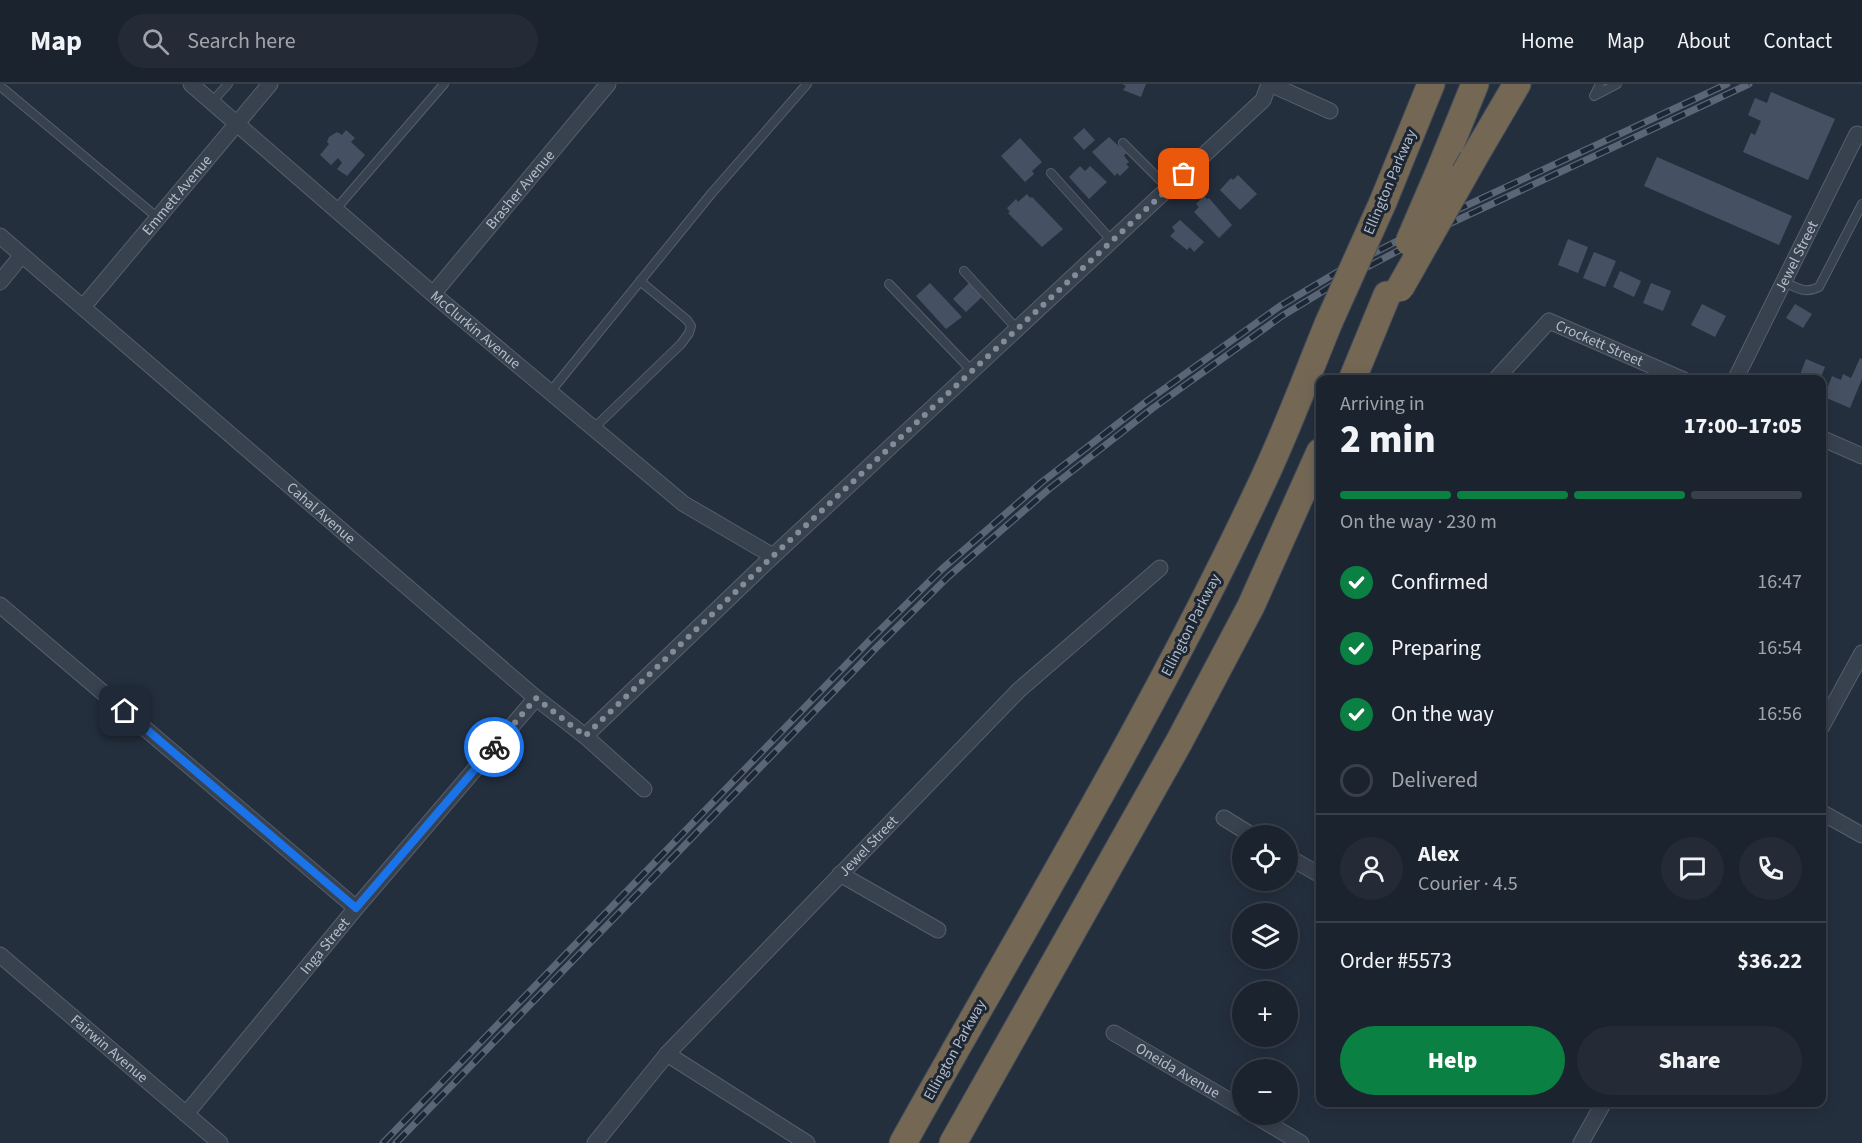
<!DOCTYPE html>
<meta charset="utf-8">
<style>
body{margin:0;font-family:"Source Sans 3",sans-serif;background:#242b36;color:#f1f3f6;height:100vh;display:flex;flex-direction:column;font-size:22px;white-space:nowrap}
*{box-sizing:border-box;margin:0}
p{font-size:20px;color:#a0a4aa}
.icon{flex:none;width:33px;height:33px;fill:none;stroke:currentColor;stroke-width:2;stroke-linecap:round;stroke-linejoin:round}
.map{position:relative;flex:1;overflow:hidden}
.panel{position:absolute;left:1316px;top:291px;width:510px;height:732px;display:flex;flex-direction:column;background:#1b232e;border-radius:12px;box-shadow:0 3px 15px #0003,0 0 0 2px #39404a}
.panel>*{flex:none}
.controls{position:absolute;left:1232px;top:741px;display:grid;gap:12px}
.controls a{display:grid;place-items:center;width:66px;height:66px;border-radius:50%;background:#1b232e;box-shadow:0 3px 15px #0003,0 0 0 2px #39404a;font-size:30px}
.pin{position:absolute;display:grid;place-items:center;width:51px;height:51px;color:#fff;margin:-26px;border-radius:12px;box-shadow:0 3px 9px #0006}
.courier{position:absolute;display:grid;place-items:center;width:60px;height:60px;margin:-30px;border:4px solid #1a73e8;border-radius:50%;background:#fff;color:#222;box-shadow:0 2px 8px #0007}
.head em{font-style:normal;font-weight:800}
.head div{display:flex;flex-direction:column-reverse}
.head{display:flex;align-items:center;justify-content:space-between;height:102px;padding:0 24px}
h1{font-size:39px;font-weight:800;line-height:45px}
.bar{display:grid;grid-template-columns:repeat(4,1fr);gap:9px 6px;align-content:center;height:72px;padding:0 24px}
.bar i{height:8px;border-radius:4px;background:#39404a}
.bar .selected{background:#0b8043}
.bar p{grid-column:span 4}
.line{display:flex;align-items:center;gap:15px;padding:0 24px;border-top:2px solid #39404a}
.line div{flex:1}
.round{display:grid;place-items:center;flex:none;width:63px;height:63px;border-radius:32px;background:#242b36}
ol{padding:0 24px;list-style:none}
li{display:flex;align-items:center;gap:18px;height:66px}
li p{margin-inline-start:auto}
li .icon{padding:6px;border-radius:50%;background:#0b8043;color:#fff;stroke-width:4}
li:last-child{color:#a0a4aa}
li i{width:33px;height:33px;border:3px solid #39404a;border-radius:50%}
.action{display:flex;gap:12px;margin-top:auto;padding:12px 24px}
.action a{flex:1;height:69px;border-radius:36px;background:#0b8043;color:#fff;font-size:24px;font-weight:800;line-height:69px;text-align:center}
.action a+a{background:#242b36;color:#f1f3f6}
header{display:flex;align-items:center;gap:36px;box-sizing:border-box;height:84px;padding:0 30px;background:#1b232e;border-bottom:2px solid #39404a}
header strong{font-size:28px}
nav{display:flex;gap:33px;margin-inline-start:auto;font-size:21px}
.search{width:420px;height:54px;background:#242b36;display:flex;align-items:center;gap:15px;box-sizing:border-box;padding:0 21px;border-radius:33px;color:#a0a4aa;font-size:22px}
.map>svg:first-child{display:block}
.building{fill:#455162}
.lines{fill:none;stroke-linecap:round;stroke-linejoin:round}
.lane-casing{stroke:#565f6c;stroke-width:10}
.street-casing{stroke:#565f6c;stroke-width:17}
.highway-casing{stroke:#434c59;stroke-width:29}
.lane{stroke:#38414e;stroke-width:8}
.street{stroke:#38414e;stroke-width:15}
.highway{stroke:#746855;stroke-width:27}
.rail-casing{stroke:#5a6575;stroke-width:7}
.rail{stroke:#1d2633;stroke-width:4.5;stroke-dasharray:14;stroke-linecap:butt}
.highway-bridge-casing{stroke:#434c59;stroke-width:29;stroke-linecap:butt}
.highway-bridge{stroke:#746855;stroke-width:27}
.done{stroke:#828b98;stroke-width:6;stroke-dasharray:0 10.8}
.route{stroke:#1a73e8;stroke-width:8}
.labels{text-anchor:middle;dominant-baseline:central;stroke-width:6;stroke-linejoin:round;paint-order:stroke}
.street-label{font-size:15px;fill:#b4bcc9;stroke:#1d2633}
</style>
<header>
<strong>Map</strong>
<div class="search"><svg class="icon" aria-label="search" viewBox="0 0 24 24"><circle cx="10" cy="10" r="6"/><path d="M15 15l6 6"/></svg>Search here</div>
<nav><a>Home</a><a>Map</a><a>About</a><a>Contact</a></nav>
</header>
<div class="map">
<svg width="1862" height="1059" viewBox="0 0 1862 1059">
<rect width="100%" height="100%" fill="#242f3e"/>
<g class="building">
<polygon points="1122,0 1146,0 1141,13 1123,6 1126,2"/>
<polygon points="1771,8 1835,35 1808,96 1743,68 1751,49 1755,51 1761,37 1748,31 1755,14 1767,19"/>
<polygon points="1084,44 1095,56 1084,66 1073,54"/>
<polygon points="346,46 355,54 351,58 365,71 347,92 337,85 342,79 338,74 331,81 320,71 329,60 327,58 329,53 337,48 342,51"/>
<polygon points="1109,53 1126,69 1124,72 1129,78 1126,80 1129,83 1120,92 1117,89 1115,92 1092,68"/>
<polygon points="1020,54 1042,78 1032,87 1034,90 1025,98 1001,72"/>
<polygon points="1657,73 1792,132 1779,161 1644,102"/>
<polygon points="1080,82 1085,87 1090,82 1107,98 1089,115 1069,93"/>
<polygon points="1238,91 1257,110 1240,126 1220,106 1231,94 1233,96"/>
<polygon points="1027,110 1030,114 1032,113 1063,145 1042,163 1008,129 1010,128 1007,124 1016,115 1018,118"/>
<polygon points="1204,112 1207,115 1209,114 1232,141 1219,154 1194,128 1199,123 1196,120"/>
<polygon points="1180,136 1204,158 1194,168 1190,163 1187,166 1170,152 1175,147 1172,143"/>
<polygon points="1568,155 1588,163 1578,189 1558,181"/>
<polygon points="1594,168 1616,177 1605,203 1583,194"/>
<polygon points="1620,187 1641,197 1634,213 1613,203"/>
<polygon points="930,199 962,233 946,245 916,212"/>
<polygon points="969,199 983,212 966,228 953,215"/>
<polygon points="1651,199 1671,207 1663,227 1643,219"/>
<polygon points="1702,220 1726,232 1715,253 1691,241"/>
<polygon points="1795,220 1812,230 1803,244 1786,234"/>
<polygon points="1860,274 1862,275 1862,295 1850,324 1824,313 1832,292 1841,296 1843,290 1851,294"/>
<polygon points="1806,275 1825,283 1820,296 1798,296"/>
</g>
<g class="lines">
<defs>
<g id="lane">
<polyline points="1600,0 1594,12 1617,0"/>
<polyline points="0,2 158,134"/>
<polyline points="212,18 228,0"/>
<polyline points="1123,59 1168,104"/>
<polyline points="1051,89 1112,157"/>
<polyline points="336,125 444,0"/>
<polyline points="964,187 1017,245"/>
<path d="M1784,198c13,6 21,12 35,5l43,-83"/>
<polyline points="889,200 972,287"/>
<polyline points="551,307 711,110 807,0"/>
<polyline points="594,344 681,260 689,249 691,242 687,236 640,197"/>
</g>
<g id="street">
<path id="s1" d="M191,0l242,210 251,210 89,52"/>
<polyline points="1270,0 1330,27"/>
<path id="s2" d="M0,152l536,462 49,38 59,53"/>
<polyline points="0,198 22,171"/>
<path id="s3" d="M433,210l175,-210"/>
<path id="s4" d="M83,223l187,-223"/>
<path id="s5" d="M1495,296l54,-59 135,59"/>
<path id="s6" d="M1735,296l122,-246 5,2"/>
<polyline points="1821,354 1862,372"/>
<polyline points="0,521 356,824"/>
<polyline points="1821,644 1862,569"/>
<polyline points="585,652 773,472 1263,16 1269,0"/>
<polyline points="1821,728 1862,751"/>
<polyline points="1224,734 1253,752"/>
<polyline points="1287,772 1320,791"/>
<polyline points="840,790 938,846"/>
<path id="s7" d="M0,871l220,188"/>
<path id="s8" d="M1114,949l128,75"/>
<polyline points="667,970 807,1059"/>
<path id="s9" d="M186,1030l170,-206 180,-210"/>
<polyline points="1252,1030 1301,1059"/>
<path id="s10" d="M595,1059l72,-89 352,-364 141,-122"/>
<polyline points="1581,1059 1604,1018"/>
</g>
<g id="highway">
<polyline points="1473,75 1517,0"/>
<polyline points="1440,86 1475,0"/>
<polyline points="1383,118 1431,0"/>
<polyline points="1352,296 1387,211"/>
<path d="M903,1059c121,-217 250,-429 356,-654 26,-54 47,-111 70,-167"/>
<polyline points="953,1059 1179,658 1251,522 1320,368"/>
</g>
</defs>
<use href="#lane" class="lane-casing"/>
<use href="#street" class="street-casing"/>
<use href="#highway" class="highway-casing"/>
<use href="#lane" class="lane"/>
<use href="#street" class="street"/>
<use href="#highway" class="highway"/>
<defs>
<g id="rail">
<polyline points="383,1059 869,557 942,485 1042,398 1147,317 1280,222 1339,187 1459,125 1727,0"/>
<polyline points="396,1059 876,564 949,492 1049,405 1153,324 1282,232 1333,201 1451,139 1749,0"/>
</g>
</defs>
<use href="#rail" class="rail-casing"/>
<use href="#rail" class="rail"/>
<defs>
<g id="highway-bridge">
<polyline points="1409,158 1440,86"/>
<polyline points="1400,204 1473,75"/>
<polyline points="1329,238 1383,118"/>
</g>
</defs>
<use href="#highway-bridge" class="highway-bridge-casing"/>
<use href="#highway-bridge" class="highway-bridge"/>
</g>
<g class="lines">
<polyline class="done" points="494,663 536,614 585,652 773,472 1184,90"/>
<polyline class="route" points="125,627 356,824 494,663"/>
</g>
<g class="labels">
<g class="street-label">
<text transform="translate(1390 98) rotate(-67)">Ellington Parkway</text>
<text stroke="none"><textPath href="#s3" startOffset="136">Brasher Avenue</textPath></text>
<text stroke="none"><textPath href="#s4" startOffset="146">Emmett Avenue</textPath></text>
<text stroke="none"><textPath href="#s6" startOffset="138">Jewel Street</textPath></text>
<text stroke="none"><textPath href="#s1" startOffset="376">McClurkin Avenue</textPath></text>
<text stroke="none"><textPath href="#s5" startOffset="135">Crockett Street</textPath></text>
<text stroke="none"><textPath href="#s2" startOffset="424">Cahal Avenue</textPath></text>
<text transform="translate(1191 541) rotate(-63)">Ellington Parkway</text>
<text stroke="none"><textPath href="#s10" startOffset="404">Jewel Street</textPath></text>
<text stroke="none"><textPath href="#s9" startOffset="218">Inga Street</textPath></text>
<text stroke="none"><textPath href="#s7" startOffset="144">Fairwin Avenue</textPath></text>
<text transform="translate(955 966) rotate(-61)">Ellington Parkway</text>
<text stroke="none"><textPath href="#s8" startOffset="74">Oneida Avenue</textPath></text>
</g>
</g>
</svg>
<div class="controls">
<a><svg class="icon" aria-label="locate" viewBox="0 0 24 24"><circle cx="12" cy="12" r="6"/><path d="M12 2v4M12 18v4M2 12h4M18 12h4"/></svg></a>
<a><svg class="icon" aria-label="layers" viewBox="0 0 24 24"><path d="M12 4l9 5-9 5-9-5zM3 14l9 5 9-5"/></svg></a>
<a>+</a>
<a>−</a>
</div>
<div class="pin" style="left:1184px;top:90px;background:#ea580c"><svg class="icon" aria-label="bag" viewBox="0 0 24 24"><path d="M5 8h14l-1 12H6zM9 8a3 3 0 0 1 6 0"/></svg></div>
<div class="pin" style="left:125px;top:627px;background:#1f2937"><svg class="icon" aria-label="home" viewBox="0 0 24 24"><path d="M3 11l9-7 9 7M6 9v11h12V9"/></svg></div>
<div class="courier" style="left:494px;top:663px"><svg class="icon" aria-label="bike" viewBox="0 0 24 24"><circle cx="6" cy="16" r="4"/><circle cx="18" cy="16" r="4"/><path d="M6 16l4-8h5l3 8M10 8l3 8H6M13 5h3"/></svg></div>
<section class="panel">
<div class="head"><div><h1>2 min</h1><p>Arriving in</p></div><em>17:00–17:05</em></div>
<div class="bar"><i class="selected"></i><i class="selected"></i><i class="selected"></i><i></i><p>On the way · 230 m</p></div>
<ol>
<li><svg class="icon" aria-label="check" viewBox="0 0 24 24"><path d="M5 12l5 5 9-10"/></svg>Confirmed<p>16:47</p></li>
<li><svg class="icon" aria-label="check" viewBox="0 0 24 24"><path d="M5 12l5 5 9-10"/></svg>Preparing<p>16:54</p></li>
<li><svg class="icon" aria-label="check" viewBox="0 0 24 24"><path d="M5 12l5 5 9-10"/></svg>On the way<p>16:56</p></li>
<li><i></i>Delivered</li>
</ol>
<div class="line" style="height:108px"><a class="round"><svg class="icon" aria-label="person" viewBox="0 0 24 24"><circle cx="12" cy="8" r="4"/><path d="M4 21q1-7 8-7t8 7"/></svg></a><div><b>Alex</b><p>Courier · 4.5</p></div><a class="round"><svg class="icon" aria-label="chat" viewBox="0 0 24 24"><path d="M4 5h16v11H9l-5 4z"/></svg></a><a class="round"><svg class="icon" aria-label="phone" viewBox="0 0 24 24"><path d="M5 4h4l2 5-3 2q2 4 5 5l2-3 5 2v4C11 20 4 13 5 4z"/></svg></a></div>
<div class="line" style="height:78px"><div>Order #5573</div><b>$36.22</b></div>
<div class="action"><a>Help</a><a>Share</a></div>
</section>
</div>
